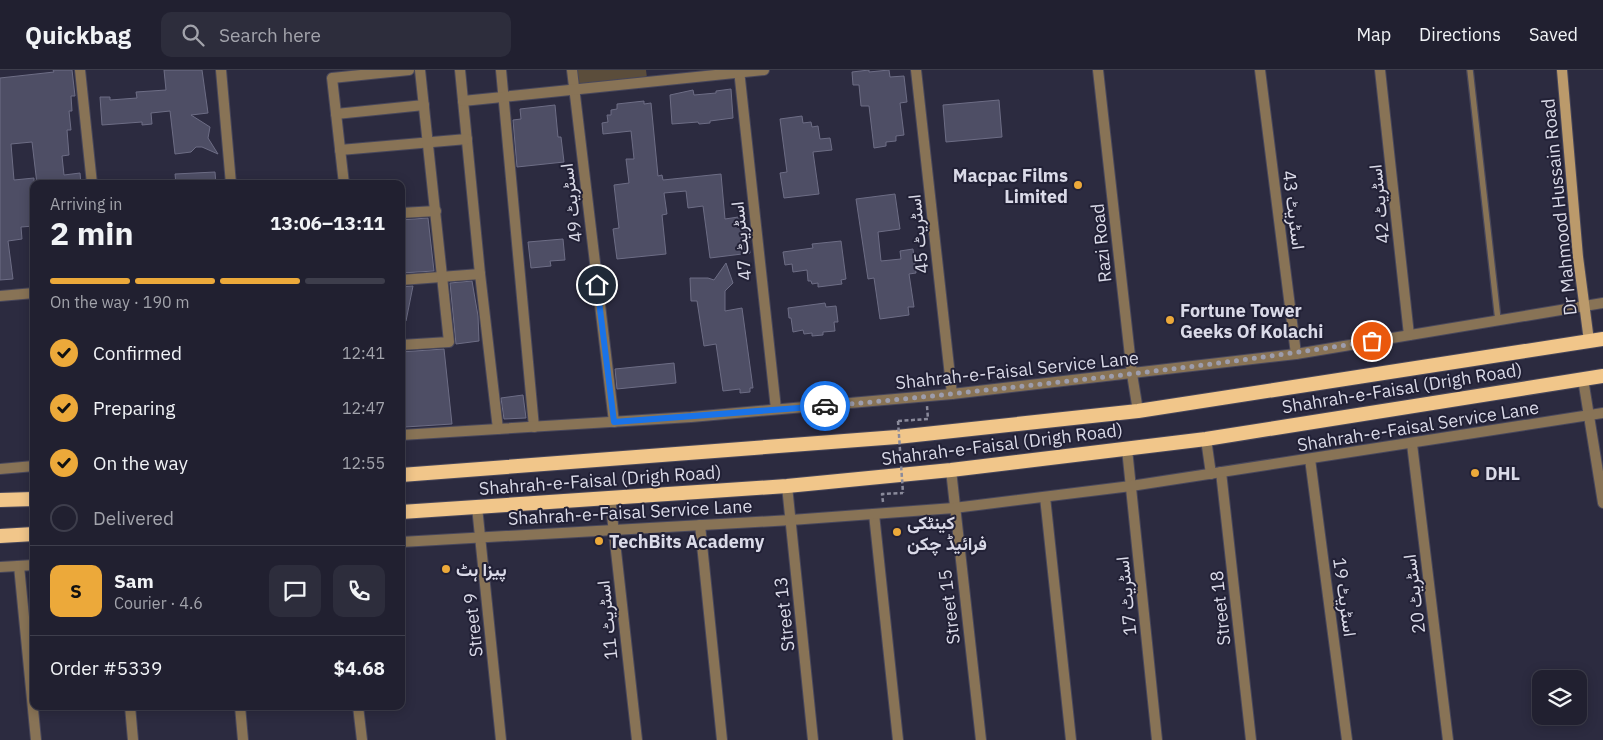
<!DOCTYPE html>
<meta charset="utf-8">
<style>
body{margin:0;font-family:"IBM Plex Sans",Vazirmatn,sans-serif;background:#2d2d3c;color:#f1f3f6;height:100vh;display:flex;flex-direction:column;font-size:19px;white-space:nowrap}
*{box-sizing:border-box;margin:0}
p{font-size:16px;color:#a2a3ab}
.icon{flex:none;width:28px;height:28px;fill:none;stroke:currentColor;stroke-width:2;stroke-linecap:round;stroke-linejoin:round}
.map{position:relative;flex:1;overflow:hidden}
.sheet{position:absolute;left:30px;top:110px;width:375px;height:530px;display:flex;flex-direction:column;background:#212030;border-radius:10px;box-shadow:0 2px 12px #0003,0 0 0 1px #3e3e4c}
.sheet>*{flex:none}
.fabs{position:absolute;left:1532px;top:600px;display:grid;gap:10px}
.fabs a{display:grid;place-items:center;width:55px;height:55px;border-radius:10px;background:#212030;box-shadow:0 2px 12px #0003,0 0 0 1px #3e3e4c;font-size:25px}
.pin{position:absolute;display:grid;place-items:center;width:42px;height:42px;color:#fff;margin:-21px;border:2px solid #fff;border-radius:50%;box-shadow:0 1px 5px #0007}
.courier{position:absolute;display:grid;place-items:center;width:50px;height:50px;margin:-25px;border:4px solid #1a73e8;border-radius:50%;background:#fff;color:#222;box-shadow:0 1px 6px #0007}
.head em{font-style:normal;font-weight:700}
.head div{display:flex;flex-direction:column-reverse}
.head{display:flex;align-items:center;justify-content:space-between;height:85px;padding:0 20px}
h1{font-size:32px;font-weight:700;line-height:38px}
.bar{display:grid;grid-template-columns:repeat(4,1fr);gap:8px 5px;align-content:center;height:60px;padding:0 20px}
.bar i{height:6px;border-radius:4px;background:#3e3e4c}
.bar .on{background:#eca93a}
.bar p{grid-column:span 4}
.line{display:flex;align-items:center;gap:12px;padding:0 20px;border-top:1px solid #3e3e4c}
.line div{flex:1}
.round{display:grid;place-items:center;flex:none;width:52px;height:52px;border-radius:10px;background:#2d2d3c}
ol{padding:0 20px;list-style:none}
li{display:flex;align-items:center;gap:15px;height:55px}
li p{margin-inline-start:auto}
li .icon{padding:5px;border-radius:50%;background:#eca93a;color:#111;stroke-width:4}
li:last-child{color:#a2a3ab}
li i{width:28px;height:28px;border:2px solid #3e3e4c;border-radius:50%}
header{display:flex;align-items:center;gap:30px;box-sizing:border-box;height:70px;padding:0 25px;background:#212030;border-bottom:1px solid #3e3e4c}
header strong{font-size:24px}
nav{display:flex;gap:28px;margin-inline-start:auto;font-size:18px}
.search{width:350px;height:45px;background:#2d2d3c;display:flex;align-items:center;gap:12px;box-sizing:border-box;padding:0 18px;border-radius:10px;color:#a2a3ab;font-size:19px}
.map>svg:first-child{display:block}
.green{fill:#5b4d3b}
.building{fill:#4e4e65;stroke:#6d6d85}
.lines{fill:none;stroke-linecap:round;stroke-linejoin:round}
.service-casing{stroke:#48475b;stroke-width:8}
.minor-casing{stroke:#48475b;stroke-width:12}
.tertiary-casing{stroke:#48475b;stroke-width:12}
.secondary-casing{stroke:#48475b;stroke-width:12}
.trunk-casing{stroke:#48475b;stroke-width:16}
.path{stroke:#8a8a9b;stroke-width:2.5;stroke-dasharray:4 2.5;stroke-linecap:butt}
.service{stroke:#887356;stroke-width:5.5}
.minor{stroke:#887356;stroke-width:10}
.tertiary{stroke:#887356;stroke-width:10}
.secondary{stroke:#bb9a6b;stroke-width:10}
.trunk{stroke:#f1c68a;stroke-width:14}
.path-bridge{stroke:#8a8a9b;stroke-width:2.5;stroke-dasharray:4 2.5;stroke-linecap:butt}
.done{stroke:#9d9dad;stroke-width:5;stroke-dasharray:0 9}
.route{stroke:#1a73e8;stroke-width:6}
.poi-dot{fill:#eca93a;stroke:#222136;stroke-width:2}
.labels{text-anchor:middle;dominant-baseline:central;stroke-width:4;stroke-linejoin:round;paint-order:stroke}
.poi-label{font-size:18px;font-weight:bold;fill:#dadae8;stroke:#222136;text-anchor:start}
.street-label{font-size:18px;fill:#dadae8;stroke:#222136}
</style>
<header>
<strong>Quickbag</strong>
<div class="search"><svg class="icon" aria-label="search" viewBox="0 0 24 24"><circle cx="10" cy="10" r="6"/><path d="M15 15l6 6"/></svg>Search here</div>
<nav><a>Map</a><a>Directions</a><a>Saved</a></nav>
</header>
<div class="map">
<svg width="1603" height="670" viewBox="0 0 1603 670">
<rect width="100%" height="100%" fill="#2c2b40"/>
<polygon class="green" points="577,0 646,0 647,8 579,15"/>
<g class="building">
<polygon points="53,0 72,0 75,26 71,26 72,41 69,41 71,60 67,60 69,85 62,86 64,105 80,103 81,114 37,114 32,72 11,74 14,110 34,108 34,156 21,157 22,169 8,171 13,209 0,210 0,8 54,2"/>
<polygon points="164,0 202,0 208,43 191,45 210,57 208,68 218,84 202,77 196,77 191,82 175,84 170,41 151,43 152,54 142,55 142,52 102,55 100,27 110,27 110,30 137,28 136,22 166,20"/>
<polygon points="869,0 869,2 889,0 890,7 904,6 907,32 900,33 904,65 896,66 896,71 886,72 886,76 874,78 869,36 861,36 859,15 853,15 852,2"/>
<polygon points="731,19 733,48 710,51 710,53 699,54 698,52 672,54 670,25 693,20 694,25 716,23 716,21"/>
<polygon points="999,30 1002,67 946,72 943,35"/>
<polygon points="644,31 644,34 651,33 658,106 662,105 663,110 721,104 725,149 745,146 750,183 710,188 703,136 688,138 686,121 664,123 667,144 662,145 666,184 617,189 613,159 619,158 614,115 629,113 626,89 634,89 631,61 603,64 602,53 608,52 607,45 611,45 611,40 617,39 617,34"/>
<polygon points="555,35 558,67 561,67 564,92 517,97 513,50 521,49 520,39"/>
<polygon points="802,46 803,53 811,52 812,57 818,56 820,69 830,68 832,80 813,82 819,124 784,128 780,103 787,102 780,49"/>
<polygon points="215,102 216,114 176,114 175,104"/>
<polygon points="895,124 900,159 878,162 881,191 901,189 900,181 913,179 916,203 909,204 914,237 908,237 909,245 880,249 874,208 868,209 856,129"/>
<polygon points="428,148 434,201 401,203 401,150"/>
<polygon points="563,169 565,190 550,191 551,196 531,198 528,172"/>
<polygon points="841,171 846,209 841,210 842,214 818,217 818,213 812,214 811,211 808,211 807,200 793,202 792,194 785,195 783,182 813,178 812,174"/>
<polygon points="726,193 733,213 725,221 725,241 742,238 753,318 750,318 750,322 740,323 740,319 723,321 716,274 704,276 697,231 691,231 690,208 708,208 714,210"/>
<polygon points="472,211 478,246 479,271 456,274 450,213"/>
<polygon points="413,216 406,251 401,251 401,217"/>
<polygon points="825,233 826,237 836,236 838,252 834,252 835,261 823,262 823,265 812,266 812,263 804,264 803,260 793,262 791,248 789,248 788,238"/>
<polygon points="444,279 452,354 405,357 401,346 401,282"/>
<polygon points="674,293 676,313 617,319 615,299"/>
<polygon points="523,325 526,348 504,349 501,328"/>
</g>
<g class="lines">
<defs>
<polyline id="service" points="1470,0 1498,250"/>
<g id="minor">
<polyline points="80,0 92,114"/>
<polyline points="221,0 231,114"/>
<polyline points="460,0 480,204 498,359"/>
<polyline points="501,0 534,357"/>
<polyline points="572,0 614,352"/>
<polyline points="739,0 776,339"/>
<polyline points="916,0 952,324"/>
<polyline points="1098,0 1132,304 1138,341"/>
<polyline points="1260,0 1296,284"/>
<polyline points="1380,0 1409,265"/>
<polyline points="463,31 764,0"/>
<polyline points="336,44 424,35"/>
<polyline points="340,80 467,69"/>
<polyline points="344,114 332,8 409,0"/>
<polyline points="401,143 436,141"/>
<polyline points="401,210 480,204"/>
<polyline points="0,226 34,223"/>
<polyline points="401,275 449,272 420,0"/>
<polyline points="1583,309 1603,433"/>
<polyline points="401,365 691,347 952,324 1296,284 1603,233"/>
<polyline points="1206,369 1211,404"/>
<polyline points="1412,374 1448,670"/>
<polyline points="1127,379 1157,670"/>
<polyline points="1310,389 1347,670"/>
<polyline points="0,399 34,396"/>
<polyline points="951,400 981,670"/>
<polyline points="1221,402 1251,670"/>
<polyline points="610,427 637,670"/>
<polyline points="1045,427 1071,670"/>
<polyline points="477,437 501,670"/>
<polyline points="874,444 898,670"/>
<polyline points="700,455 722,670"/>
<polyline points="401,472 791,450 954,438 1131,416 1603,343"/>
<polyline points="19,496 36,670"/>
<polyline points="0,497 34,495"/>
<polyline points="130,636 133,670"/>
<polyline points="240,636 243,670"/>
<polyline points="358,636 362,670"/>
</g>
<polyline id="tertiary" points="787,416 813,670"/>
<polyline id="secondary" points="1562,0 1578,187 1589,271"/>
<g id="trunk">
<polyline points="401,405 897,367 1138,341 1603,269"/>
<polyline points="0,430 34,429"/>
<polyline points="401,442 787,416 951,400 1206,369 1603,306"/>
<polyline points="0,466 34,464"/>
</g>
</defs>
<use href="#service" class="service-casing"/>
<use href="#minor" class="minor-casing"/>
<use href="#tertiary" class="tertiary-casing"/>
<use href="#secondary" class="secondary-casing"/>
<use href="#trunk" class="trunk-casing"/>
<g class="path">
<polyline points="898,351 928,349 927,336"/>
<polyline points="883,432 882,424 903,423"/>
</g>
<use href="#service" class="service"/>
<use href="#minor" class="minor"/>
<use href="#tertiary" class="tertiary"/>
<use href="#secondary" class="secondary"/>
<use href="#trunk" class="trunk"/>
<polyline class="path-bridge" points="898,351 903,423"/>
</g>
<g class="lines">
<path class="done" d="M825,336c76,-6 151,-15 227,-23 107,-12 213,-25 320,-42"/>
<polyline class="route" points="597,215 614,352 825,336"/>
</g>
<g class="poi-dot">
<circle cx="1078" cy="115" r="5"/>
<circle cx="1170" cy="250" r="5"/>
<circle cx="1475" cy="403" r="5"/>
<circle cx="897" cy="462" r="5"/>
<circle cx="599" cy="471" r="5"/>
<circle cx="446" cy="499" r="5"/>
</g>
<g class="labels">
<g class="poi-label">
<text x="1068" y="105" text-anchor="end">Macpac Films<tspan x="1068" dy="21">Limited</tspan></text>
<text x="1180" y="240">Fortune Tower<tspan x="1180" dy="21">Geeks Of Kolachi</tspan></text>
<text x="1485" y="403">DHL</text>
<text x="907" y="452">کینٹکی<tspan x="907" dy="21">فرائیڈ چکن</tspan></text>
<text x="609" y="471">TechBits Academy</text>
<text x="456" y="499">پیزا ہٹ</text>
</g>
<g class="street-label">
<text transform="translate(571 133) rotate(-97)">اسٹریٹ 49</text>
<text transform="translate(1379 134) rotate(-96)">اسٹریٹ 42</text>
<text transform="translate(1559 137) rotate(-96)">Dr Mahmood Hussain Road</text>
<text transform="translate(1294 140) rotate(83)">اسٹریٹ 43</text>
<text transform="translate(918 164) rotate(-96)">اسٹریٹ 45</text>
<text transform="translate(741 171) rotate(-96)">اسٹریٹ 47</text>
<text transform="translate(1101 173) rotate(-96)">Razi Road</text>
<text transform="translate(1017 300) rotate(-6)">Shahrah-e-Faisal Service Lane</text>
<text transform="translate(1402 318) rotate(-9)">Shahrah-e-Faisal (Drigh Road)</text>
<text transform="translate(1418 356) rotate(-9)">Shahrah-e-Faisal Service Lane</text>
<text transform="translate(1002 374) rotate(-7)">Shahrah-e-Faisal (Drigh Road)</text>
<text transform="translate(600 410) rotate(-4)">Shahrah-e-Faisal (Drigh Road)</text>
<text transform="translate(630 442) rotate(-3)">Shahrah-e-Faisal Service Lane</text>
<text transform="translate(1414 524) rotate(-97)">اسٹریٹ 20</text>
<text transform="translate(1126 526) rotate(-96)">اسٹریٹ 17</text>
<text transform="translate(1345 527) rotate(82)">اسٹریٹ 19</text>
<text transform="translate(949 537) rotate(-97)">Street 15</text>
<text transform="translate(1220 538) rotate(-96)">Street 18</text>
<text transform="translate(784 544) rotate(-96)">Street 13</text>
<text transform="translate(607 550) rotate(-96)">اسٹریٹ 11</text>
<text transform="translate(473 555) rotate(-96)">Street 9</text>
</g>
</g>
</svg>
<div class="fabs">
<a><svg class="icon" aria-label="layers" viewBox="0 0 24 24"><path d="M12 4l9 5-9 5-9-5zM3 14l9 5 9-5"/></svg></a>
</div>
<div class="pin" style="left:1372px;top:271px;background:#ea580c"><svg class="icon" aria-label="bag" viewBox="0 0 24 24"><path d="M5 8h14l-1 12H6zM9 8a3 3 0 0 1 6 0"/></svg></div>
<div class="pin" style="left:597px;top:215px;background:#1f2937"><svg class="icon" aria-label="home" viewBox="0 0 24 24"><path d="M3 11l9-7 9 7M6 9v11h12V9"/></svg></div>
<div class="courier" style="left:825px;top:336px"><svg class="icon" aria-label="car" viewBox="0 0 24 24"><path d="M5 17H2v-5l4-1 3-4h7l3 4 3 1v5h-3M9 17h6M6 11h13"/><circle cx="7" cy="17" r="2"/><circle cx="17" cy="17" r="2"/></svg></div>
<section class="sheet">
<div class="head"><div><h1>2 min</h1><p>Arriving in</p></div><em>13:06–13:11</em></div>
<div class="bar"><i class="on"></i><i class="on"></i><i class="on"></i><i></i><p>On the way · 190 m</p></div>
<ol>
<li><svg class="icon" aria-label="check" viewBox="0 0 24 24"><path d="M5 12l5 5 9-10"/></svg>Confirmed<p>12:41</p></li>
<li><svg class="icon" aria-label="check" viewBox="0 0 24 24"><path d="M5 12l5 5 9-10"/></svg>Preparing<p>12:47</p></li>
<li><svg class="icon" aria-label="check" viewBox="0 0 24 24"><path d="M5 12l5 5 9-10"/></svg>On the way<p>12:55</p></li>
<li><i></i>Delivered</li>
</ol>
<div class="line" style="height:90px"><b class="round" style="background:#eca93a;color:#111">S</b><div><b>Sam</b><p>Courier · 4.6</p></div><a class="round"><svg class="icon" aria-label="chat" viewBox="0 0 24 24"><path d="M4 5h16v11H9l-5 4z"/></svg></a><a class="round"><svg class="icon" aria-label="phone" viewBox="0 0 24 24"><path d="M5 4h4l2 5-3 2q2 4 5 5l2-3 5 2v4C11 20 4 13 5 4z"/></svg></a></div>
<div class="line" style="height:65px"><div>Order #5339</div><b>$4.68</b></div>
</section>
</div>
